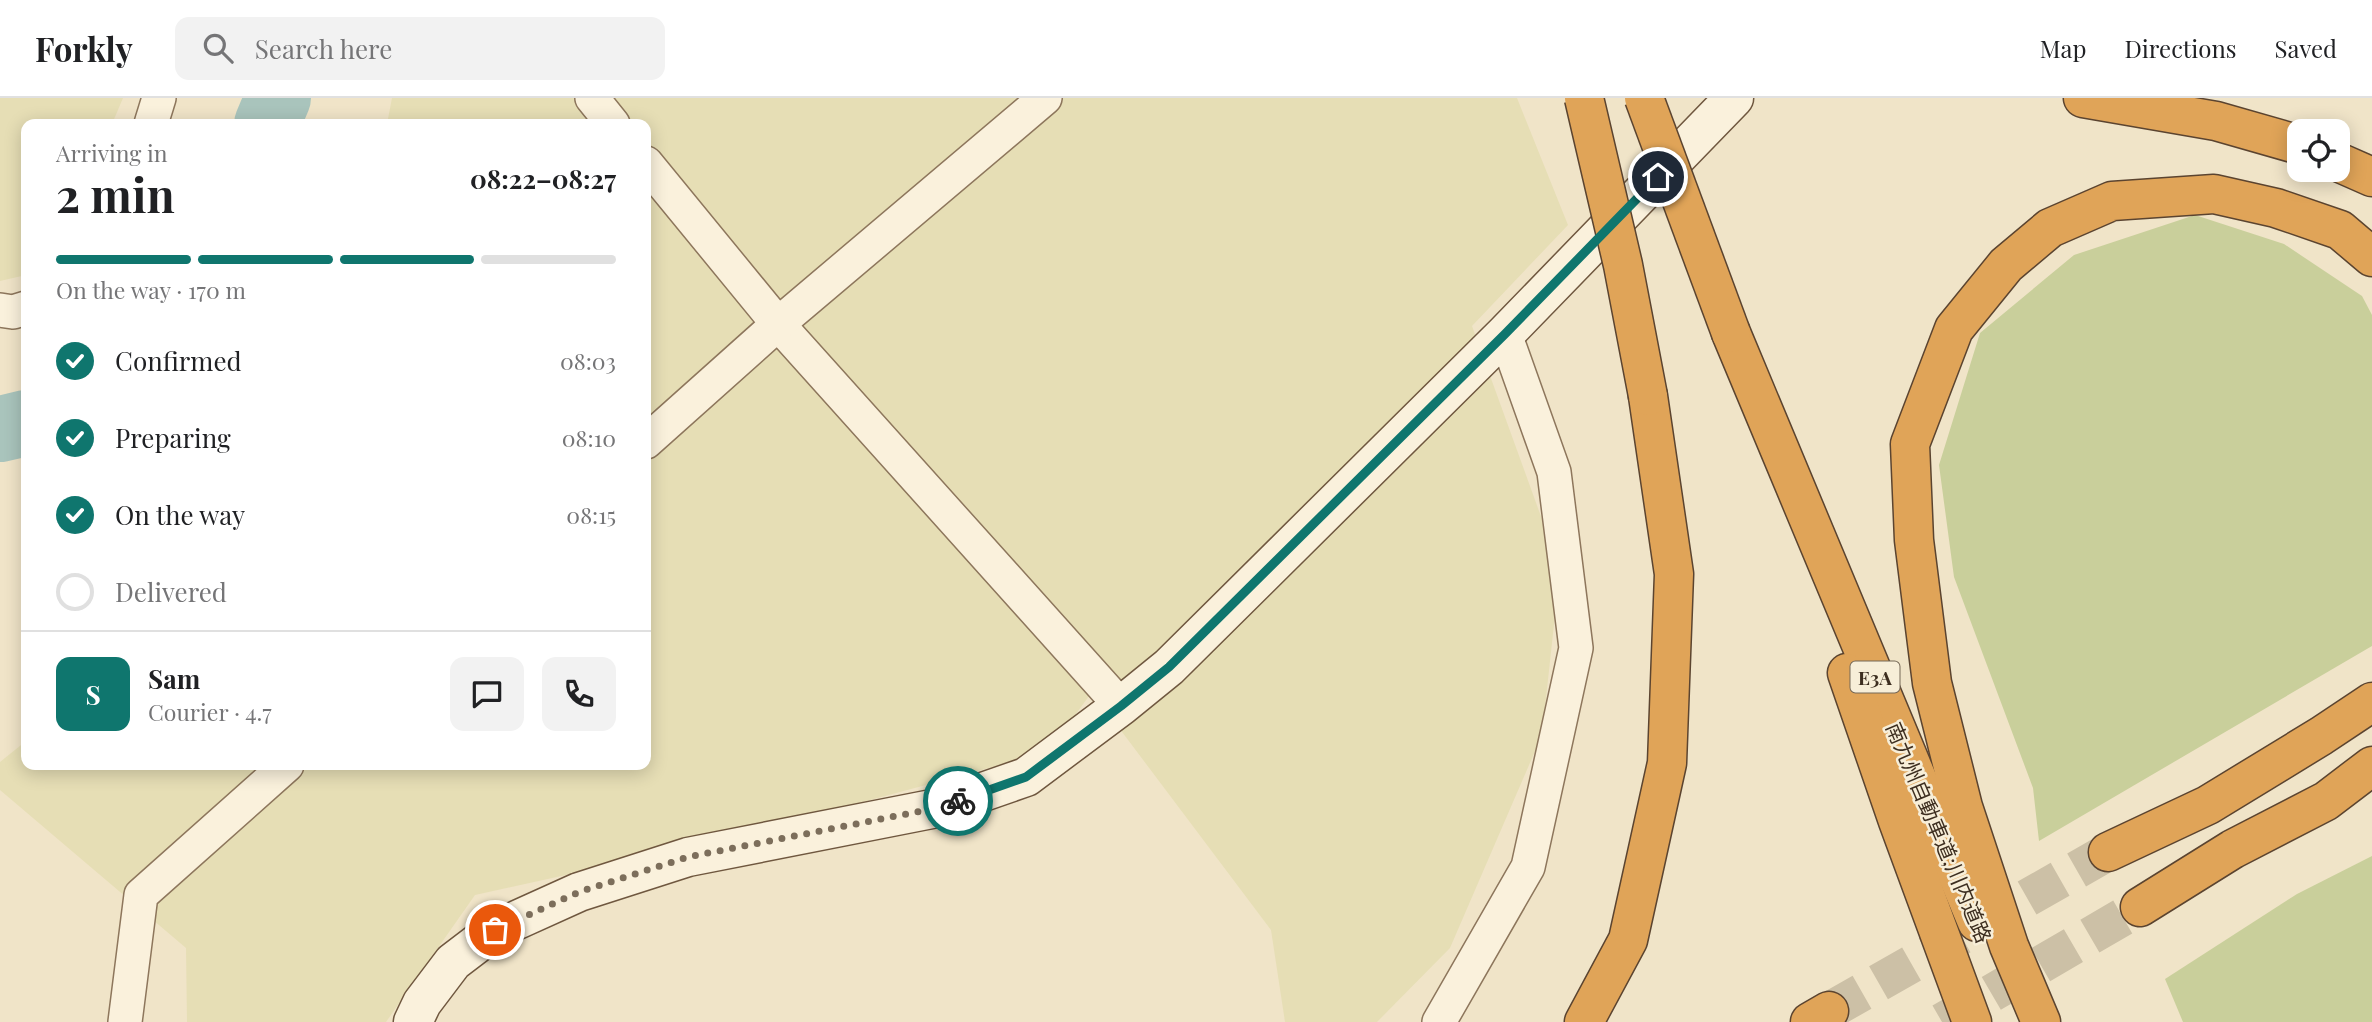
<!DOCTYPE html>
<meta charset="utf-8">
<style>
body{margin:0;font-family:"Playfair Display","Noto Sans JP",serif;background:#f2f2f2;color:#202124;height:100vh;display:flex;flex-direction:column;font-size:26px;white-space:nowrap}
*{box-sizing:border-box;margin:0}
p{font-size:23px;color:#757577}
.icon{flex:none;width:38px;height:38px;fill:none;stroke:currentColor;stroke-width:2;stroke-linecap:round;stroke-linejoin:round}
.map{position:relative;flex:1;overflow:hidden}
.panel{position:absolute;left:21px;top:21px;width:630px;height:651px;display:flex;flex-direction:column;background:#fff;border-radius:14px;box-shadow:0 4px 18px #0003}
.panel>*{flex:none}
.tools{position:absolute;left:2287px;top:21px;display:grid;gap:14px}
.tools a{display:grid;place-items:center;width:63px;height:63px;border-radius:14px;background:#fff;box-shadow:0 4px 18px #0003;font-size:35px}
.pin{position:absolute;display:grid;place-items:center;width:60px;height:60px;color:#fff;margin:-30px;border:4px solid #fff;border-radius:50%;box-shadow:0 2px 7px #0007}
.courier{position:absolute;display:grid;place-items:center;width:70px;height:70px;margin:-35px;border:5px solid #0f766e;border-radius:50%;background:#fff;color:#222;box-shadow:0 2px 9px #0007}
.summary em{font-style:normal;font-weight:700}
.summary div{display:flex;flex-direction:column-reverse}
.summary{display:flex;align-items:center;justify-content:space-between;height:119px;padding:0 35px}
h1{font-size:46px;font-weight:700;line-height:52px}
.bar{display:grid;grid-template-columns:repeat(4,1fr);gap:10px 7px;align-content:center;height:84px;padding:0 35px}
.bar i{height:9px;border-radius:5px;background:#e0e0e0}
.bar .active{background:#0f766e}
.bar p{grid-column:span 4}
.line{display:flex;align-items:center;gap:18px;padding:0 35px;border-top:2px solid #e0e0e0}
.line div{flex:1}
.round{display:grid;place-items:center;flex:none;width:74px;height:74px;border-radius:14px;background:#f2f2f2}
ol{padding:0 35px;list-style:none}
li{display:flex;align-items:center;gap:21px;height:77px}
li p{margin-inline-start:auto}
li .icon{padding:7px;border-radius:50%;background:#0f766e;color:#fff;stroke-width:4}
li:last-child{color:#757577}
li i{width:38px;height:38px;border:4px solid #e0e0e0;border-radius:50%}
header{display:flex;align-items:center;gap:42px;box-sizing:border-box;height:98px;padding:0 35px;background:#fff;border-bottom:2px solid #e0e0e0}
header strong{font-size:33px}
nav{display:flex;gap:38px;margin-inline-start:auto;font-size:24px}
.search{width:490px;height:63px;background:#f2f2f2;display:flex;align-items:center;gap:18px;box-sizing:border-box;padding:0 24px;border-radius:14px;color:#757577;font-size:26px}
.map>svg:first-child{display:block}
.farmland{fill:#e6deb5}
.green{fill:#c9cf9b}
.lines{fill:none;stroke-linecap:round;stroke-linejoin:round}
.river{stroke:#a9c4bc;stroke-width:66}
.highway-tunnel{stroke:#ccc0a6;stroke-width:38;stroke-dasharray:38 19;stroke-linecap:butt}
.street-casing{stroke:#8d765c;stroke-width:36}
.secondary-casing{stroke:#6f573f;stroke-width:41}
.highway-casing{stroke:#5b4430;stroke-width:41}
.street{stroke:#faf1dc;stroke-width:33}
.secondary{stroke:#faf1dc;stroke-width:38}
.highway{stroke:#e0a458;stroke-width:38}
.highway-bridge-casing{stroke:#5b4430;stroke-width:41;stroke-linecap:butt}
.highway-bridge{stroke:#e0a458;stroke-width:38}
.done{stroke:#7c6e5b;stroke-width:7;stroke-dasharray:0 12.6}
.route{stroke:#0f766e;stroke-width:9}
.labels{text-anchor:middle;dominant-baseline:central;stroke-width:5;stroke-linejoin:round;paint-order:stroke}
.shield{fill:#f7eed8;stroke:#756857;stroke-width:2}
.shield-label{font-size:19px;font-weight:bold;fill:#3d2e20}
.street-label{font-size:21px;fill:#3d2e20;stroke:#f7eed8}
</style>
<header>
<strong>Forkly</strong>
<div class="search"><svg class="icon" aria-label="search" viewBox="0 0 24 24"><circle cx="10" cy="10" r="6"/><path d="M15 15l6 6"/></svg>Search here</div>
<nav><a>Map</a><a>Directions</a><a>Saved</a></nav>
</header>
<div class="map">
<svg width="2372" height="924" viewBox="0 0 2372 924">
<rect width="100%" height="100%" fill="#f0e4c8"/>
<g class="farmland">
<polygon points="0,0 123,0 112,26 26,26 26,177 0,183"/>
<polygon points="392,0 1517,0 1568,127 1472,228 1560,471 1542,637 1450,850 1377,924 1285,924 1271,832 1092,594 1048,654 711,745 475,797 386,924 187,924 186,850 0,692 0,664 26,643 26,667 646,667 646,26 387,26"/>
</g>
<g class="green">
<polygon points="2195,117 2284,146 2362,198 2372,217 2372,548 2039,743 2033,690 1954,479 1939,367 1980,235 2074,157"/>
<polygon points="2372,758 2372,924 2183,924 2165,881 2297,796"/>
</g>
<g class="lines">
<g class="river">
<polyline points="267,26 278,0"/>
<polyline points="0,331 26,325"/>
</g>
<g class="highway-tunnel">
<polyline points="1829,913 2108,754"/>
<polyline points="1942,924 2140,809"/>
</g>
<defs>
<g id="street">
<polyline points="592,0 613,26"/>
<polyline points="151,26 159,0"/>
<polyline points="646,65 778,226 1121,608"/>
<polyline points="0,212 13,214 26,210"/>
<polyline points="646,344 778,226 1045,0"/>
<polyline points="125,924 141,797 287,667"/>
<polyline points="1439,924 1528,769 1576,550 1554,374 1505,236"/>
</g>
<polyline id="secondary" points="413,924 422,905 453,864 495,832 579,794 688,759 937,710 1026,679 1121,608 1169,569 1505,236 1734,0"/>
<g id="highway">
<polyline points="2083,0 2216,23 2300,47"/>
<polyline points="2338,64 2372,79"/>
<polyline points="1731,235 1977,824"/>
<polyline points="1847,575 1898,723 1972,924"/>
<polyline points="2108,754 2208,707 2321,638 2372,604"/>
<polyline points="2140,809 2233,751 2326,703 2372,668"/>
<polyline points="1584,924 1628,842 1667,665 1674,476 1648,298"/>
<polyline points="1810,924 1829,913"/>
<polyline points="2041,924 2009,848 1963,709 1932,585 1914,442 1910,346 1954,231 2006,167 2050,130 2112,103 2214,96 2276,110 2340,132 2372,159"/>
</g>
</defs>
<use href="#street" class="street-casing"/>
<use href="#secondary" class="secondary-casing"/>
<use href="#highway" class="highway-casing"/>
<use href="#street" class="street"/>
<use href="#secondary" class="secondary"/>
<use href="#highway" class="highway"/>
<defs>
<g id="highway-bridge">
<polyline points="1584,0 1623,167 1648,298"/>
<polyline points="1644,0 1731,235"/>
</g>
</defs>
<use href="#highway-bridge" class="highway-bridge-casing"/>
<use href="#highway-bridge" class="highway-bridge"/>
</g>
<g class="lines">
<polyline class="done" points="495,832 579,794 688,759 937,710 958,703"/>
<polyline class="route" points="958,703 1026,679 1121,608 1169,569 1505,236 1658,79"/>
</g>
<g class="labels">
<rect class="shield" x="1850.5" y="563.5" width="49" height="31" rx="5"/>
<g class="shield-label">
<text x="1875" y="579">E3A</text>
</g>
<g class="street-label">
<text transform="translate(1940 734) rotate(67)">南九州自動車道;川内道路</text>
</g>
</g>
</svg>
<div class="tools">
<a><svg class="icon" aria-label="locate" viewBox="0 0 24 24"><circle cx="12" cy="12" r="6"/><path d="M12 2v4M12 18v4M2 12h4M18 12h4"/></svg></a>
</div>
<div class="pin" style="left:495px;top:832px;background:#ea580c"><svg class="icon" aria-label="bag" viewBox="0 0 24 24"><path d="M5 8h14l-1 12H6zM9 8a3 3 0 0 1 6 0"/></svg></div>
<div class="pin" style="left:1658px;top:79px;background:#1f2937"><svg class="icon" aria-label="home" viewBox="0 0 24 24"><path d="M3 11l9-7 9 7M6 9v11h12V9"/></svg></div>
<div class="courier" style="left:958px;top:703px"><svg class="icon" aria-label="bike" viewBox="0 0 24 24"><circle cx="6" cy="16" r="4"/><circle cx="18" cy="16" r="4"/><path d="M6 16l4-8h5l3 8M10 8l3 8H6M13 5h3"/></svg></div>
<section class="panel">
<div class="summary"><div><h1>2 min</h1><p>Arriving in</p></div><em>08:22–08:27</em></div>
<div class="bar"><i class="active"></i><i class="active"></i><i class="active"></i><i></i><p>On the way · 170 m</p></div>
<ol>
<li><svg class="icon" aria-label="check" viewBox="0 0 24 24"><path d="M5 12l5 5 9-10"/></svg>Confirmed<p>08:03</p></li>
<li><svg class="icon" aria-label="check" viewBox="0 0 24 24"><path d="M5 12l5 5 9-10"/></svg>Preparing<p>08:10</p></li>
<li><svg class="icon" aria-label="check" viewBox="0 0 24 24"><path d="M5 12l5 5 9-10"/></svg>On the way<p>08:15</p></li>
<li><i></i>Delivered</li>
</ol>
<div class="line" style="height:126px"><b class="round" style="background:#0f766e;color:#fff">S</b><div><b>Sam</b><p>Courier · 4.7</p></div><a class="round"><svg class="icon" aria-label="chat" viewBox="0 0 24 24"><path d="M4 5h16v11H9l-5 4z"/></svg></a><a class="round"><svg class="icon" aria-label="phone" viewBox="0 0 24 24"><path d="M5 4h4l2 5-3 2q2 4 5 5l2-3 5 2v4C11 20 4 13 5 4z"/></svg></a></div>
</section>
</div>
